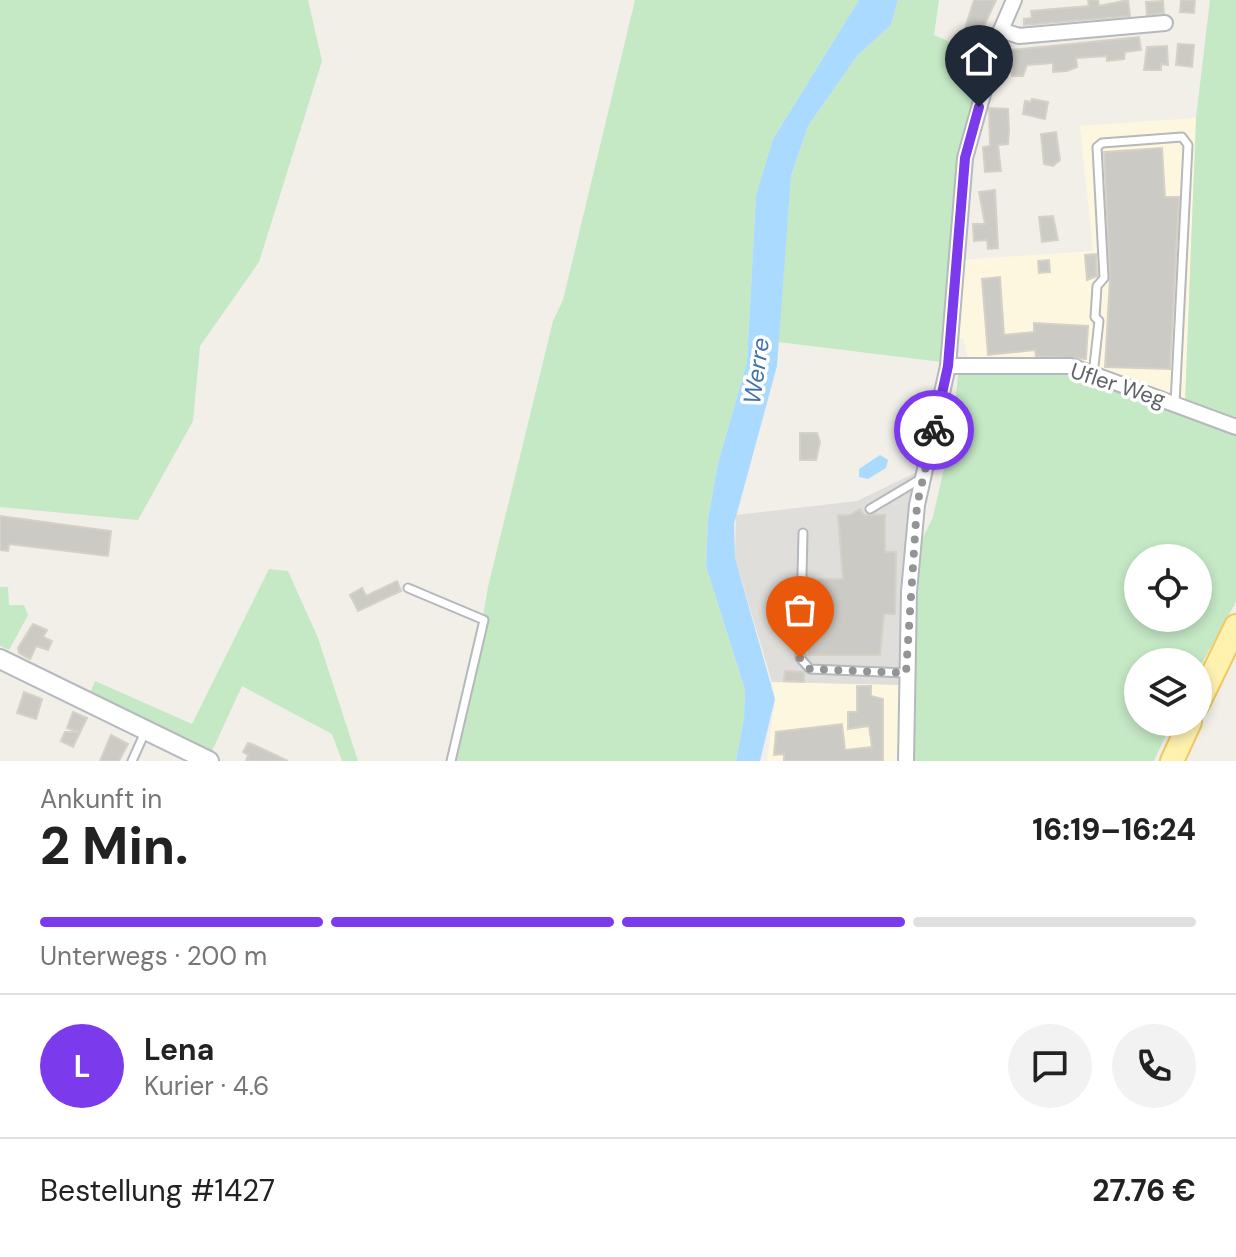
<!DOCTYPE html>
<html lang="de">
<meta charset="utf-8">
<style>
body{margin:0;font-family:"DM Sans",sans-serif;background:#f2f2f2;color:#222;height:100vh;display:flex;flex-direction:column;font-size:30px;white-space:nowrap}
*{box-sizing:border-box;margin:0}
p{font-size:26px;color:#767676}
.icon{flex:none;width:44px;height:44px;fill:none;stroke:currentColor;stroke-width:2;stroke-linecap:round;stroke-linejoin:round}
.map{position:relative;height:761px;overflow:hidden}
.drawer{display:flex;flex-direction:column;background:#fff;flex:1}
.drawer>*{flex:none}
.controls{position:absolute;left:1124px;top:544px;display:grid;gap:16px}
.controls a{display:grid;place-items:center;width:88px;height:88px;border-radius:50%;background:#fff;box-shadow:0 4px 12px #0003;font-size:40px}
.pin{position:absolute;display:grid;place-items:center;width:68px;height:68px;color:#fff;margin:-82px -34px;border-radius:50% 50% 50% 0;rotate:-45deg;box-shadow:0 0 8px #0007}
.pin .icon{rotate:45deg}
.courier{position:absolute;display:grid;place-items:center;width:80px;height:80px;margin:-40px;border:6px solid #7c3aed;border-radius:50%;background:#fff;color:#222;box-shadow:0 2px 10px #0007}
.overview em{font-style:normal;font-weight:800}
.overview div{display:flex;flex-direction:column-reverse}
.overview{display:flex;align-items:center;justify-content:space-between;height:136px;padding:0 40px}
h1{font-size:52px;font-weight:800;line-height:60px}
.bar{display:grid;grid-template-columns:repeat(4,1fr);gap:12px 8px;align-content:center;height:96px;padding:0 40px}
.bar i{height:10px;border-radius:6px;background:#e0e0e0}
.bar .on{background:#7c3aed}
.bar p{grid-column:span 4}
.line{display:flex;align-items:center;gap:20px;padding:0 40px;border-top:2px solid #e0e0e0}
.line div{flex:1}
.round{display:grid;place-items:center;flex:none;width:84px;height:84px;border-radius:42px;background:#f2f2f2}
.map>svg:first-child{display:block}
.commercial{fill:#fef7e0}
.industrial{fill:#e0deda}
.green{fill:#c5e8c5;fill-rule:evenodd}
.water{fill:#aadaff}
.building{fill:#cccac5;stroke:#d6d1c6;stroke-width:2}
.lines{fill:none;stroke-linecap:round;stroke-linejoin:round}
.service-casing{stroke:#b5b8bc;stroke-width:11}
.minor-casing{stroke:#b5b8bc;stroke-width:18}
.secondary-casing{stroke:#b6babf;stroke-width:22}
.primary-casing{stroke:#f2c960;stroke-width:26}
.service{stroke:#fff;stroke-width:7}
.minor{stroke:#fff;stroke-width:14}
.secondary{stroke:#fff;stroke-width:18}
.primary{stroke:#fff2af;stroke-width:22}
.done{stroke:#929495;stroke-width:8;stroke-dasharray:0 14.4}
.route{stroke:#7c3aed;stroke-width:10}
.labels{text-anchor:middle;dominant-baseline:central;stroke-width:7;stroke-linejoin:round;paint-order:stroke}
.street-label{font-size:22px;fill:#5f6368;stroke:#fff}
.water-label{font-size:24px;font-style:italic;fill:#4174aa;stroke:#fff}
</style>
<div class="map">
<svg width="1236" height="761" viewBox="0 0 1236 761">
<rect width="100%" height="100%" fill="#f1efe8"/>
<g class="commercial">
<polygon points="1196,118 1185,402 1071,361 984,363 967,356 964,339 955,338 960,260 1093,251 1080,126"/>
<polygon points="772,682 901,685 900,761 767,761 775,699"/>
</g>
<polygon class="industrial" points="923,469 901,685 772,682 735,558 736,515 857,501"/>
<g class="green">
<polygon points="0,0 308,0 322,61 259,262 200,346 193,421 138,520 0,507"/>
<polygon points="635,0 859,0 773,139 756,195 747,362 718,463 708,519 706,566 745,690 744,718 736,761 455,761 466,717 488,587 553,321 563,300"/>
<polygon points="898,0 939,0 934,35 986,57 961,157 942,362 778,342 791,176 808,126 857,56 891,25"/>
<polygon points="1210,0 1236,0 1236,422 1185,402 1196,118"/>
<path d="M968,372l102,1 166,58v171l-38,68v-8h-60v60h34l-18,39h-242l8,-217 13,-27 20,-88 5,-54zM1138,558h60v60h-60z"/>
<polygon points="269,569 288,571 318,638 358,761 342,761 332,734 242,686 211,753 89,695 95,681 192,724"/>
<polygon points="0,587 8,587 9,605 24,605 28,615 9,650 0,646"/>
</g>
<g class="water">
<polygon points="859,0 898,0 891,25 857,56 808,126 791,176 777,366 734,524 735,558 775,699 760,761 736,761 744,718 745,690 706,566 708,519 718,463 747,362 756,195 773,139"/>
<polygon points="880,455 888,460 886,468 868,479 859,477 859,469"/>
</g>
<g class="building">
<polygon points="974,0 996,0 975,45 962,38"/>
<polygon points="1088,0 1098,0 1099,6 1128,0 1130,16 1024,25 1024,19 1032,18 1031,11 1089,6"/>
<polygon points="1181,0 1195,0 1194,13 1180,12"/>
<polygon points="1163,1 1164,13 1147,15 1146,2"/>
<polygon points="1139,37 1141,50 1125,52 1124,59 1107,61 1107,56 1076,58 1077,67 1067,71 1053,72 1053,63 1027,65 1023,76 1012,76 1010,50"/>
<polygon points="1178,44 1194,45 1192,67 1176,65"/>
<polygon points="1167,46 1168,65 1161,64 1161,70 1144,70 1147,47"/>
<polygon points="1032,99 1048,102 1045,119 1023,114 1025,101 1031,102"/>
<polygon points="989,108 1008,109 1009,130 1008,144 998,145 1001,171 985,172 983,147 990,146"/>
<polygon points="1056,132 1060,160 1053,166 1044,164 1041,134"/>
<polygon points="1162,148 1165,197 1179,197 1170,369 1105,367 1110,278 1104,152"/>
<polygon points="995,190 998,248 988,249 987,240 974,241 973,224 985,224 979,192"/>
<polygon points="1053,216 1058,240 1042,242 1039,217"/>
<polygon points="1096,254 1097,276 1087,280 1085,255"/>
<polygon points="1049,260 1050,272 1039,273 1038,261"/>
<polygon points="1000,277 1004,335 1034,332 1034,323 1088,326 1086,359 1036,356 1035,350 988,355 982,279"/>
<polygon points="800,433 817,433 820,442 816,460 800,460"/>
<polygon points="860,509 864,515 885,515 885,552 896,552 895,614 884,614 880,655 807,655 808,579 843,579 838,515 850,515"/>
<polygon points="0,516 111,531 108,556 9,544 8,551 0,550"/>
<polygon points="397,581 401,591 358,611 350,595 362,588 366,596"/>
<polygon points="33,624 47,630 43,637 52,641 48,650 36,646 30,659 19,653 18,648"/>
<polygon points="785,671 804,672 804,682 784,681"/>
<polygon points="857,686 871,686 871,696 883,699 883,761 784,761 784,754 774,755 776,732 842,724 845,750 872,747 869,726 848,729 848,712 857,712"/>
<polygon points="24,692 42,699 36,719 17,713"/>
<polygon points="73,712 87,718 73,747 61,741 65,732 80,732 67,728"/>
<polygon points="111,735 128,744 119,761 100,761"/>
<polygon points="248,743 254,745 288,761 246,761 248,755 243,752"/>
</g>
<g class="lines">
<defs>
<g id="service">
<polyline points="1093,375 1099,321 1095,317 1097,286 1104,278 1097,147 1102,143 1182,137 1188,145 1175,404"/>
<polyline points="870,509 922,478"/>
<polyline points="803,533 800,658 810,669 906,673"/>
<polyline points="408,588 484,620 451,761"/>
<polyline points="132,761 146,730"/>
</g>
<g id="minor">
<polyline points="1001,30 1019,36 1165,23"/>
<polyline points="948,366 1071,366 1236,427"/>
<polyline points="906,761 909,592 917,505 948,366 965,158 1001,30 1014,0"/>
</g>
<polyline id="secondary" points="0,659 209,761"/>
<g id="primary">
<polyline points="1198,704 1236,626"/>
<polyline points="1172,761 1190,722"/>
</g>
</defs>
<use href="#service" class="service-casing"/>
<use href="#minor" class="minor-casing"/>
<use href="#secondary" class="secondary-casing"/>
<use href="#primary" class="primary-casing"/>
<use href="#service" class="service"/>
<use href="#minor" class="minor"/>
<use href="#secondary" class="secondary"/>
<use href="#primary" class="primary"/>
</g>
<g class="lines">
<polyline class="done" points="800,658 810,669 906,673 917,505 934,430"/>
<polyline class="route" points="934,430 948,366 965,158 979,107"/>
</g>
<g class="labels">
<g class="street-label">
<text transform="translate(1118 385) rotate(18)">Ufler Weg</text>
</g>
<g class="water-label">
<text transform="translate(756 371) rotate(-82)">Werre</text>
</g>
</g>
</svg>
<div class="controls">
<a><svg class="icon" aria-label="locate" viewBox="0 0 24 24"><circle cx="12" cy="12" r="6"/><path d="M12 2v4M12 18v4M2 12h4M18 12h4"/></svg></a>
<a><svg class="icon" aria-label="layers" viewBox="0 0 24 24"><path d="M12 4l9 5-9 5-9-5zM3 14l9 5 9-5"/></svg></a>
</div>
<div class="pin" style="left:800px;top:658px;background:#ea580c"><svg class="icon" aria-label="bag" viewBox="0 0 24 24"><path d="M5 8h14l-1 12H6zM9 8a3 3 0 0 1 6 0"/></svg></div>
<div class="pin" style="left:979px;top:107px;background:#1f2937"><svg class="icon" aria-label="home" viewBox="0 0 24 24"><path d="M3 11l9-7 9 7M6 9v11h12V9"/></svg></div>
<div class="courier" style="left:934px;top:430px"><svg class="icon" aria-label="bike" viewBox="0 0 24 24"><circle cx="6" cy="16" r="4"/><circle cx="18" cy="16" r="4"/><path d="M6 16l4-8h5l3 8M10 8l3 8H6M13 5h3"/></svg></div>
</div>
<section class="drawer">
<div class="overview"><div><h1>2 Min.</h1><p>Ankunft in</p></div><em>16:19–16:24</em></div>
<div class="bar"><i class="on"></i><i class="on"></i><i class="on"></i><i></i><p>Unterwegs · 200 m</p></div>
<div class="line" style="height:144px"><b class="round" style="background:#7c3aed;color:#fff">L</b><div><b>Lena</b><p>Kurier · 4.6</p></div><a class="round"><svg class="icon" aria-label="chat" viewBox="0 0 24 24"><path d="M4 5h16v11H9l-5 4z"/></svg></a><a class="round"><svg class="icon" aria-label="phone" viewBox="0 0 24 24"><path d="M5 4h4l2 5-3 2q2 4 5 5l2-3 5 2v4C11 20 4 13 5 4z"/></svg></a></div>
<div class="line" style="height:104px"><div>Bestellung #1427</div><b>27.76 €</b></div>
</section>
